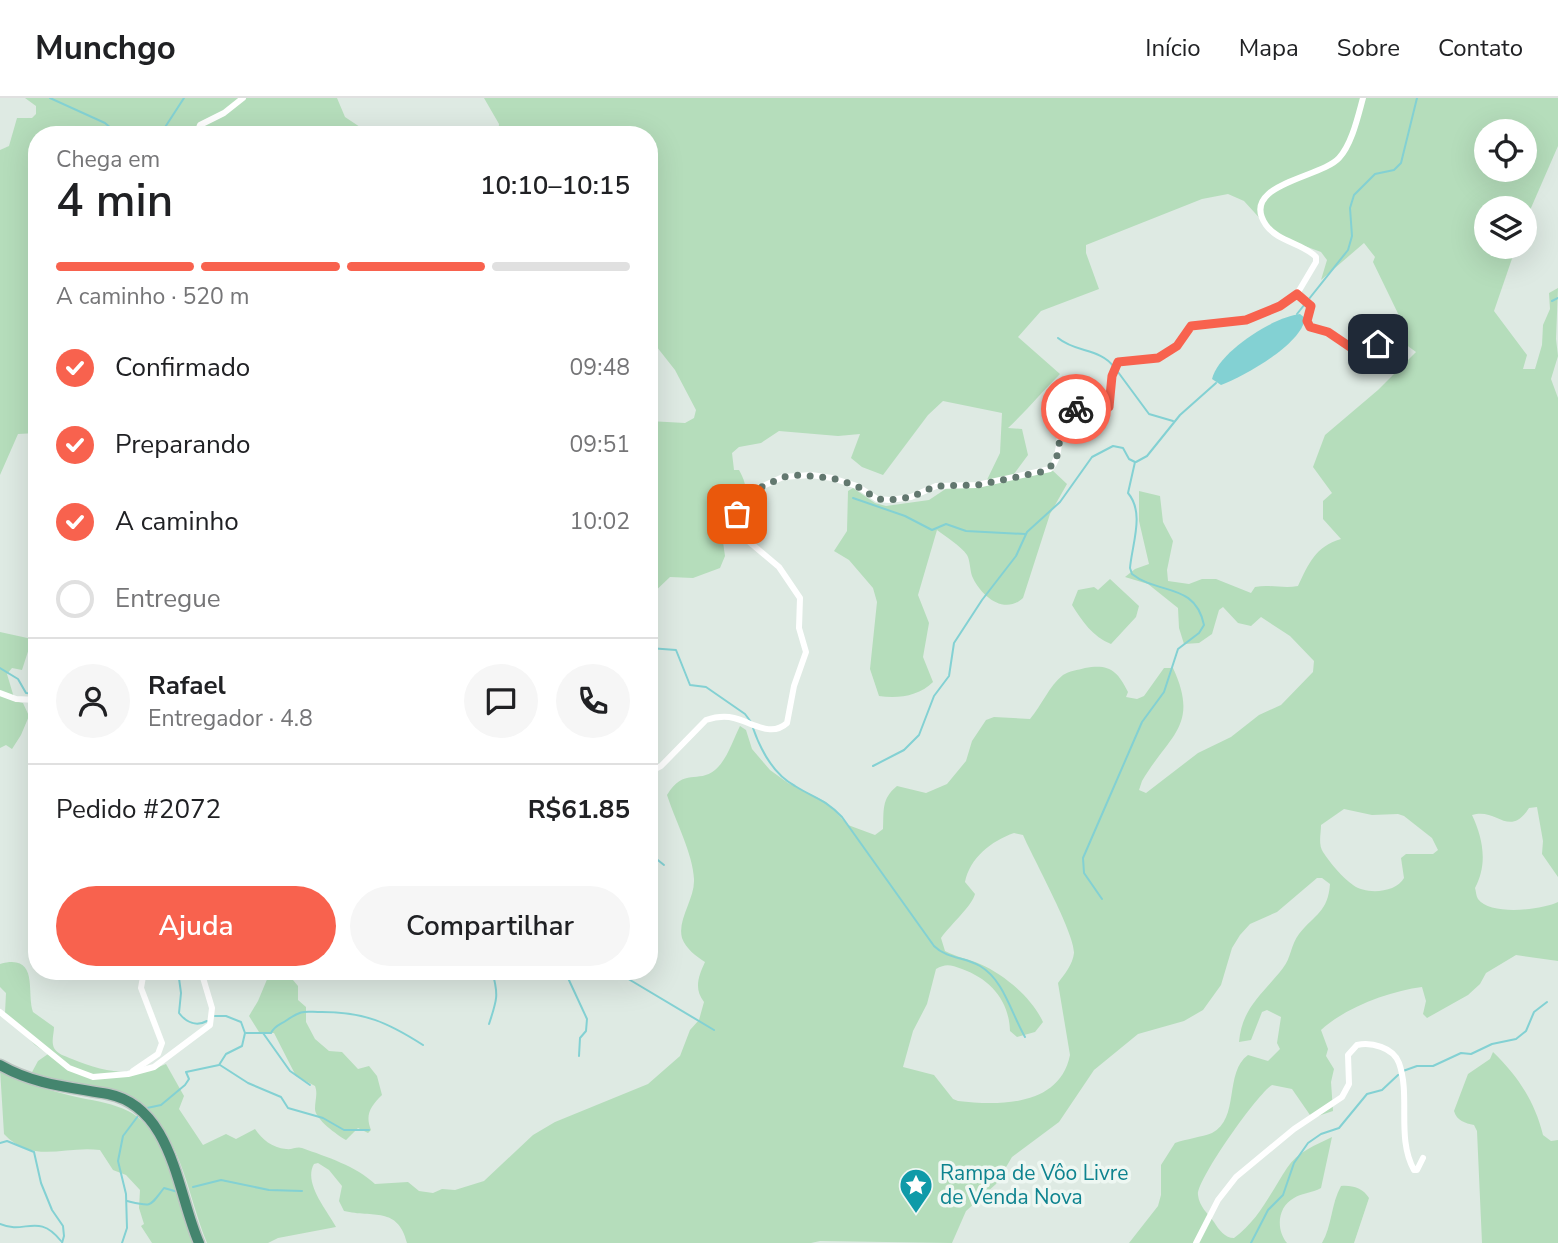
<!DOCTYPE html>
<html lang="pt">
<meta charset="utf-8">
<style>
body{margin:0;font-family:"Nunito Sans",sans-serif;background:#f6f6f6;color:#202124;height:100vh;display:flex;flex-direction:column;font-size:26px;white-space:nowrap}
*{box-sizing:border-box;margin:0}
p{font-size:23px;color:#757577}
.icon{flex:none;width:38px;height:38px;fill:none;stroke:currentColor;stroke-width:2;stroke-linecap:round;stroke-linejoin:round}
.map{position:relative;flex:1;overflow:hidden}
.drawer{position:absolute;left:28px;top:28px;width:630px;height:854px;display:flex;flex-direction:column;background:#fff;border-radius:28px;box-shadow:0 7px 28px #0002}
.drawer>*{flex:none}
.tools{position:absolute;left:1474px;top:21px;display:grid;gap:14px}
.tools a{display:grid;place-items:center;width:63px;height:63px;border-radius:50%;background:#fff;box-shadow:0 7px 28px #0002;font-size:35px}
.pin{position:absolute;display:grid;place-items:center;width:60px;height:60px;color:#fff;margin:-30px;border-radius:14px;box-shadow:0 4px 10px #0006}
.courier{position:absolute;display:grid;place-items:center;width:70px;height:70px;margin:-35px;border:5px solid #f8624e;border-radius:50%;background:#fff;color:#222;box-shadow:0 2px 9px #0007}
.head em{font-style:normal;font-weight:600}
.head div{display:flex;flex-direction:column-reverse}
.head{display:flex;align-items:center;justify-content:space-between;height:119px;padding:0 28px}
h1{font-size:46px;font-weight:600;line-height:52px}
.bar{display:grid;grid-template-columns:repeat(4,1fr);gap:10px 7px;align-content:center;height:84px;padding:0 28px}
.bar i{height:9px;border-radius:5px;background:#e0e0e0}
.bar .selected{background:#f8624e}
.bar p{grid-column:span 4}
.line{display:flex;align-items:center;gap:18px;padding:0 28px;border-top:2px solid #e0e0e0}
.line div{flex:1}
.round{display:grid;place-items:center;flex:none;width:74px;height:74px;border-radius:37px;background:#f6f6f6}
ol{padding:0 28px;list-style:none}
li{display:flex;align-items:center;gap:21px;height:77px}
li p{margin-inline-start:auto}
li .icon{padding:7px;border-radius:50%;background:#f8624e;color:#fff;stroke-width:4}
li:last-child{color:#757577}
li i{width:38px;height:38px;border:4px solid #e0e0e0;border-radius:50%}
.primary-button{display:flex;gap:14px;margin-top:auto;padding:14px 28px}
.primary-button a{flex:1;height:80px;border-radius:42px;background:#f8624e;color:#fff;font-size:28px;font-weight:600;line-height:80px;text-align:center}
.primary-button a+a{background:#f6f6f6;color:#202124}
header{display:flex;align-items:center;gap:42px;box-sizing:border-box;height:98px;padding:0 35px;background:#fff;border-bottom:2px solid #e0e0e0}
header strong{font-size:33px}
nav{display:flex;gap:38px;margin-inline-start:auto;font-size:24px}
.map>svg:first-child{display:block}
.green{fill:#b5ddbb;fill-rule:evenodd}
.water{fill:#83d1d3}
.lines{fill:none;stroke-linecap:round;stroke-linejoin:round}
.stream{stroke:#83d1d3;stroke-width:2}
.trunk-casing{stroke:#bcc4c1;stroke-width:13}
.minor{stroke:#fff;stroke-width:6}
.trunk{stroke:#44856e;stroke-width:10}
.done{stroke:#62786f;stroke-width:7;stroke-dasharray:0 12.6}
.route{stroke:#f8624e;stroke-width:9}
.labels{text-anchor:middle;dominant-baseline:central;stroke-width:7;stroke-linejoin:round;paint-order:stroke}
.culture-label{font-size:21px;fill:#0d838f;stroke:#eef7f2;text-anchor:start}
</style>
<header>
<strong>Munchgo</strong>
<nav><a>Início</a><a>Mapa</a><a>Sobre</a><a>Contato</a></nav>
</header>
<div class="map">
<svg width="1558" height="1145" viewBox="0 0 1558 1145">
<rect width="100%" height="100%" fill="#deeae3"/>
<g class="green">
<polygon points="25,0 337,0 345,19 360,29 362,37 37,37 37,335 18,336 0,377 0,52 9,48 17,20 32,20 36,16 36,8"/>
<path d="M484,0h1074v48l-34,78v-16h-38v39h30l-22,64 33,44 -4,14h12l7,-24 1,-20 7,-16 -1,-16 9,-5 -2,51 2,17 -7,23 7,19v479l-16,-23 1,-13 -6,-34 -8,1c-20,31 -32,-1 -57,7 11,23 16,49 3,73 1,3 1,8 3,11 12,17 64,11 80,3v59l-42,-6 -30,18 -6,11 -12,11 -41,23 -4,-4 3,-13 -4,-14c-32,4 -76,20 -101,43l7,19 -2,7 8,13 -3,13 2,29 -18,6 -5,-2 -18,-26 -20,-4c-15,9 -76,96 -74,110 1,11 10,19 16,27 5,8 11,16 20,16 25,-18 37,-46 53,-70 10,-16 29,-23 45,-31l-11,51c-9,5 -19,5 -27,10 -17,9 -18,32 -7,45h-158l29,-37 3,-11v-30l14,-22c11,-4 27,-6 37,-10 28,-14 12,-61 36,-78l20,6 12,-12 -3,-6 4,-26 -14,-7 -5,2 -11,28 -12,2c3,-35 24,-48 44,-74 8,-10 8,-24 16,-34 16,-20 29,-22 31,-50l-8,-6h-5l-40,34 -27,12 -10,11 -8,13 -11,37 -18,25 -19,11 -46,13 -44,36 -35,52 -47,35 -16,27 -30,27 -14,32 -132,-2 -9,2h-404c-9,-37 -34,-25 -63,-32l-5,-10 3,-15 -13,-16 -11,-7 -4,1c-11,19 13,46 22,63l-58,11 -10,5h-61c-19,-46 -24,-102 -63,-135l-113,-34 7,-13 10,-7 -13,-9 -30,-32 1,-20 -6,-6v-23c40,-11 26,29 33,48l21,15c0,7 -3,14 0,21 3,6 11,8 18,11 31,13 62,19 94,5l18,32 -5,13 24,36 23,-11 10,5 19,-10c7,10 17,19 31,20 6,1 11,-3 16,-1 25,9 54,18 73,36l33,-2 11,9 14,2 9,-4 13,1 29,-9 49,-46 22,-13 93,-38 32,-28 10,-26 9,-10 5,-18c-10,-13 -6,-25 1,-40 -9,-6 -19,-13 -23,-24 -5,-19 13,-39 12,-59 -1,-25 -19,-59 -27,-84 17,-28 31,-11 48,-25 12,-10 18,-30 25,-44l6,4 6,19 18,21 18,13 38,19 22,23 27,10 8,-6c1,-18 -2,-30 14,-43l29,7 21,-9 19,-23 6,-20 14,-21 8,-3 36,2c12,-14 19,-33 33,-44 6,-4 15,-5 22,-7 24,-4 32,2 43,24l-2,5 11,2 7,-3 20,-28h9c27,58 -4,67 -31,113l-3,9 7,3 52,-40 33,-16 28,-22 22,-10 32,-33 1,-11 -24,-25 -29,-19 -10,9 -13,-3 -15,-16 -4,3 -7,24 -13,9 -15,1 -5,-16 -1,-20 -30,-24 -23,-7 10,-8 14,-5 -10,-43v-30l21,5 3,26 10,19 -6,29 1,11 21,3 13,-5h14l35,14 4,-6c15,-3 28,2 43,-1 11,-23 17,-39 43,-47l-18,-20v-18l9,-8 -19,-26 12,-32 53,-45 38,-38 -15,-11 5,-11 -33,-68 2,-5 -11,-14 -43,37 6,-20 -6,-8 -46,-17 -31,-34 -16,-7 -26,5 -116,46v8l13,36 -58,22 -23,26 42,37c-18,18 -33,36 -52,54l14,1 6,26 -17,23 40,-9 16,15 -17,30 -27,84c-19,18 -43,-3 -51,-22 -2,-6 -2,-16 -5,-21 -6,-9 -22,-19 -30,-25l-19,65 11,28 -6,34 10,25c-14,14 -35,17 -54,14l-9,-27 7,-67 -4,-14 -24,-28 -15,-9 13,-20 1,-40 5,-3 22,15 11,3 43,-6 18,-12 37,-2 16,-33 2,-40 -59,-12 -15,14 -45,60 -21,-8 -11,-9 9,-24 -22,2 -59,-5 -18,12 -22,4 -7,6 2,17h5c13,22 7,42 -6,62l-11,3 3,21 -5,12 -27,10 -23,-1 -21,20v-176l36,2 9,-5 2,-8 -21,-40 -26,-33v-202h-151l1,-11zM1486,33h38v39h-38zM1344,711l28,6 26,-1 6,2 28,22 6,12 -5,4h-27l-5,4 3,20c-8,15 -38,17 -51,7 -10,-7 -23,-22 -30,-33 -5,-8 -2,-18 -2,-27zM1014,735l9,2c10,23 52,99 51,118 -1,11 -10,22 -16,30l12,72c-10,51 -70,51 -112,46l-5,-2 -19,-24 -31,-8 10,-36 14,-27 9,-35c10,-6 15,-4 26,0 28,10 47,31 48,62l7,6 18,-5 8,-10c-11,-24 -38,-47 -63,-58 -11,-5 -24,-7 -35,-13l-4,-13c10,-14 31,-32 34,-44l-10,-12c5,-24 26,-41 49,-49z"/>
<path d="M1110,481l29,27 -3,11 -25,27c-18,-7 -29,-23 -39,-39l6,-15 16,-3 4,3z"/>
<polygon points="0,534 32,541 22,572 12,570 7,576 15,603 23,605 29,618 21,637 12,651 6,647 0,650"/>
<path d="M274,873l14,3 10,12v14l8,7v15l9,17 14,12 13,1 16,17 11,-3 8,10 5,19c-12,12 -17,20 -11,35l-3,3 -10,-5 -12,12c-9,-5 -31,-21 -31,-31 0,-9 3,-15 0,-23l-19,-10 -22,-43 -15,-1 -10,-16 9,-15 10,-24z"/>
<path d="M1493,954c25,24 42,50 50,83l8,6 7,-1v103h-76l-5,-112 -3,-6c-9,-2 -17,-4 -20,-14l14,-37 22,-15z"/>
<path d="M0,971c26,16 52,22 81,29 16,3 33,6 47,13 42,21 53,91 67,132h-43l-11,-17 3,-2 -5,-16 1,-18 -14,-15 -13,-5 -13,-20c-35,-5 -67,15 -96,-16z"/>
<path d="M1341,1088c11,-1 22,2 28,12l-15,45h-32c10,-17 9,-39 19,-57z"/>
</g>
<path class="water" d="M1300,216l5,4c-3,26 -60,58 -84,67l-9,-6c6,-27 61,-62 88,-65z"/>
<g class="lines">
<g class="stream">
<polyline points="50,0 105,25 119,37"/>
<polyline points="160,37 184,0"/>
<polyline points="1552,203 1558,200"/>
<polyline points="1297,216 1348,152 1352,138 1350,110 1354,97 1375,76 1394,72 1401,65 1417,0"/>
<path d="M1058,240c18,15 42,10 56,29"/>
<polyline points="1118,274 1149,316 1173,323"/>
<polyline points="1136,364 1147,358 1180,317 1216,285"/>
<polyline points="853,400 905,418 932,432 946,426 966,433 1025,436"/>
<polyline points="649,550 676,552 690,587 706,589 745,616 751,624"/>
<polyline points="0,570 18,581 26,595 37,596"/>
<path d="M753,630c8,23 20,46 42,58 19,12 30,13 47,31l92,129c13,13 31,11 46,20 24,14 31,47 45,71"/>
<polyline points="873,668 904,652 919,637 934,598 949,578 954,545 982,502 1016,458 1027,434 1060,404 1092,359 1113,348 1123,350 1129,361 1135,364"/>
<polyline points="649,755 664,767"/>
<path d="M1102,801l-18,-26 -1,-15 59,-136 22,-30 14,-43 21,-16 5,-8c-9,-43 -46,-30 -72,-51l-2,-6c2,-24 15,-55 -2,-75l7,-31"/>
<path d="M178,873l3,22 -2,20c7,9 17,14 28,8"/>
<polyline points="556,873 568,880 587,921 586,933 580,940 579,958"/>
<polyline points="615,873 714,932"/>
<path d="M489,926c8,-24 10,-29 3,-53"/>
<path d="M246,935h25c4,-8 9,-8 16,-13 16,-11 17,-8 35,-8 42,0 65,10 101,33"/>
<polyline points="263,935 290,973 310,987"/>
<polyline points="220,967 248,985 281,999 288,1010 323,1020 344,1032 369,1032"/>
<polyline points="1403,973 1417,968 1433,968 1461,955 1471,956 1492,946 1516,941 1526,933 1534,914 1547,904"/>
<polyline points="147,1010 161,1007 185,987 189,981 186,974 219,967 226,956 242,948 245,935 241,924 226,918 215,918"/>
<polyline points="0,1045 7,1043 34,1054 41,1085 52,1112 63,1128 64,1138 62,1145"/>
<polyline points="193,1089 221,1082 269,1092 302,1093"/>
<path d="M127,1103c26,6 22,6 37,-13l14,4"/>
<path d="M0,1126c25,11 38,-12 61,17"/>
<polyline points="122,1145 127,1130 126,1096 118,1063 123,1038 138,1018"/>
<polyline points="1251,1145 1268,1112 1283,1097 1294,1065 1308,1045 1321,1036 1339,1030 1367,996 1382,992 1398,977"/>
</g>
<defs>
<path id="trunk" d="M0,967c35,20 70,22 108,29 65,13 69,99 91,149"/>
</defs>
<use href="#trunk" class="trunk-casing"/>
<g class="minor">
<polyline points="196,37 200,27 224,15 243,0"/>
<polyline points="1297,196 1310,205 1307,223 1310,229 1327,234 1356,253 1379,246"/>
<polyline points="0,595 16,601 37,602"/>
<path d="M649,674l12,-6 45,-46c9,-3 20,-4 28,-2 17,4 37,20 53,5l7,-37 12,-34 -7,-24 1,-30 -21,-31 -45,-38 3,-15 13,-18 13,-10 20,-9 28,-2 21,3 25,8 20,13 13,1 21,-3 25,-11 41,-1 73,-16c14,-15 5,-39 17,-56 14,-7 30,2 42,-6l3,-31 6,-14 40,-4 19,-12 14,-20 55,-6 34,-14 17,-12 19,-32v-5c-13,-14 -38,-15 -50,-32 -28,-41 55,-47 73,-67 13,-14 19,-42 24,-60"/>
<polyline points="0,914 69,970 93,979 128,976 154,969 210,927 212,910 201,873"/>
<polyline points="133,973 158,956 162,945 141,890 144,873"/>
<path d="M1196,1145l22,-43 18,-23 58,-48 48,-32 7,-13 -1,-29 9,-10c14,-3 36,2 42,18 12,33 -3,75 15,107h3l6,-12"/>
</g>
<use href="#trunk" class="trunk"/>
</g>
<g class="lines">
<polyline class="done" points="737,416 755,392 783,379 800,377 832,380 857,388 877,401 890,402 911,399 936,388 977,387 1046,373 1056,363 1064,319 1076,311"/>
<polyline class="route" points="1076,311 1104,312 1109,309 1112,278 1118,264 1158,260 1177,248 1191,228 1246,222 1280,208 1297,196 1311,208 1307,223 1310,229 1328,234 1356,253 1378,246"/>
</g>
<defs>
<symbol id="sight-pin" viewBox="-11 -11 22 30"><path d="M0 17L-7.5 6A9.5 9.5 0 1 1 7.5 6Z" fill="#0f9aa8" stroke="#eef7f2"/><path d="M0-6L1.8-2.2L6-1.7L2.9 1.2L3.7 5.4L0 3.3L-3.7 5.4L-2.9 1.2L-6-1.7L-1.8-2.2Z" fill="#fff"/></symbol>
</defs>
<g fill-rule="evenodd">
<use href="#sight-pin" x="897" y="1068" width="38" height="52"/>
</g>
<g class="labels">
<g class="culture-label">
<text x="940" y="1075">Rampa de Vôo Livre<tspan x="940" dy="24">de Venda Nova</tspan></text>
</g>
</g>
</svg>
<div class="tools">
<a><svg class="icon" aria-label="locate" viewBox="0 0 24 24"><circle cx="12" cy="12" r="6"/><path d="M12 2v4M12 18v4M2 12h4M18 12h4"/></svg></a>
<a><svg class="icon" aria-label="layers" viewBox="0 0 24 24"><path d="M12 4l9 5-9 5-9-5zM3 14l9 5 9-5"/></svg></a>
</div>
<div class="pin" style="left:737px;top:416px;background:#ea580c"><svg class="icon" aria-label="bag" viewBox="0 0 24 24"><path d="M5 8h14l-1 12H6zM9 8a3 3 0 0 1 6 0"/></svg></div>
<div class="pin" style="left:1378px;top:246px;background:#1f2937"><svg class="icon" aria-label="home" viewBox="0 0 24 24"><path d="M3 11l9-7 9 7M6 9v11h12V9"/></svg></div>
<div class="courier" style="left:1076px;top:311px"><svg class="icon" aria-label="bike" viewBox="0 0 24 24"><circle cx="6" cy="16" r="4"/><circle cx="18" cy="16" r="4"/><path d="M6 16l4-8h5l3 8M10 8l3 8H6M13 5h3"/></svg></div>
<section class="drawer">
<div class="head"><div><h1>4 min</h1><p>Chega em</p></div><em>10:10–10:15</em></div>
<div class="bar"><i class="selected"></i><i class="selected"></i><i class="selected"></i><i></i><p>A caminho · 520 m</p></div>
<ol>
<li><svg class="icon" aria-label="check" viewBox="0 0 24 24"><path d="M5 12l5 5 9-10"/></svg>Confirmado<p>09:48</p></li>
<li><svg class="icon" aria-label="check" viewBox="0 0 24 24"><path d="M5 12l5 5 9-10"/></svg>Preparando<p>09:51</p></li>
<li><svg class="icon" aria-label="check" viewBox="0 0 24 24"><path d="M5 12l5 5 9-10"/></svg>A caminho<p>10:02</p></li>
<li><i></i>Entregue</li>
</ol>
<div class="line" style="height:126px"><a class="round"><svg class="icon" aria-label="person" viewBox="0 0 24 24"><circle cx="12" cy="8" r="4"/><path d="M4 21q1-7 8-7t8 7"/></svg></a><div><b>Rafael</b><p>Entregador · 4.8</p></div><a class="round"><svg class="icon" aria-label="chat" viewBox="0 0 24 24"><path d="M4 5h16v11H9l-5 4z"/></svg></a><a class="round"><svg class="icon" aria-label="phone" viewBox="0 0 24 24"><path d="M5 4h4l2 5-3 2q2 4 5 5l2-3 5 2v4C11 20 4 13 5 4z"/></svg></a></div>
<div class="line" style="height:91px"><div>Pedido #2072</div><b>R$61.85</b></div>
<div class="primary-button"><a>Ajuda</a><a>Compartilhar</a></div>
</section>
</div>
